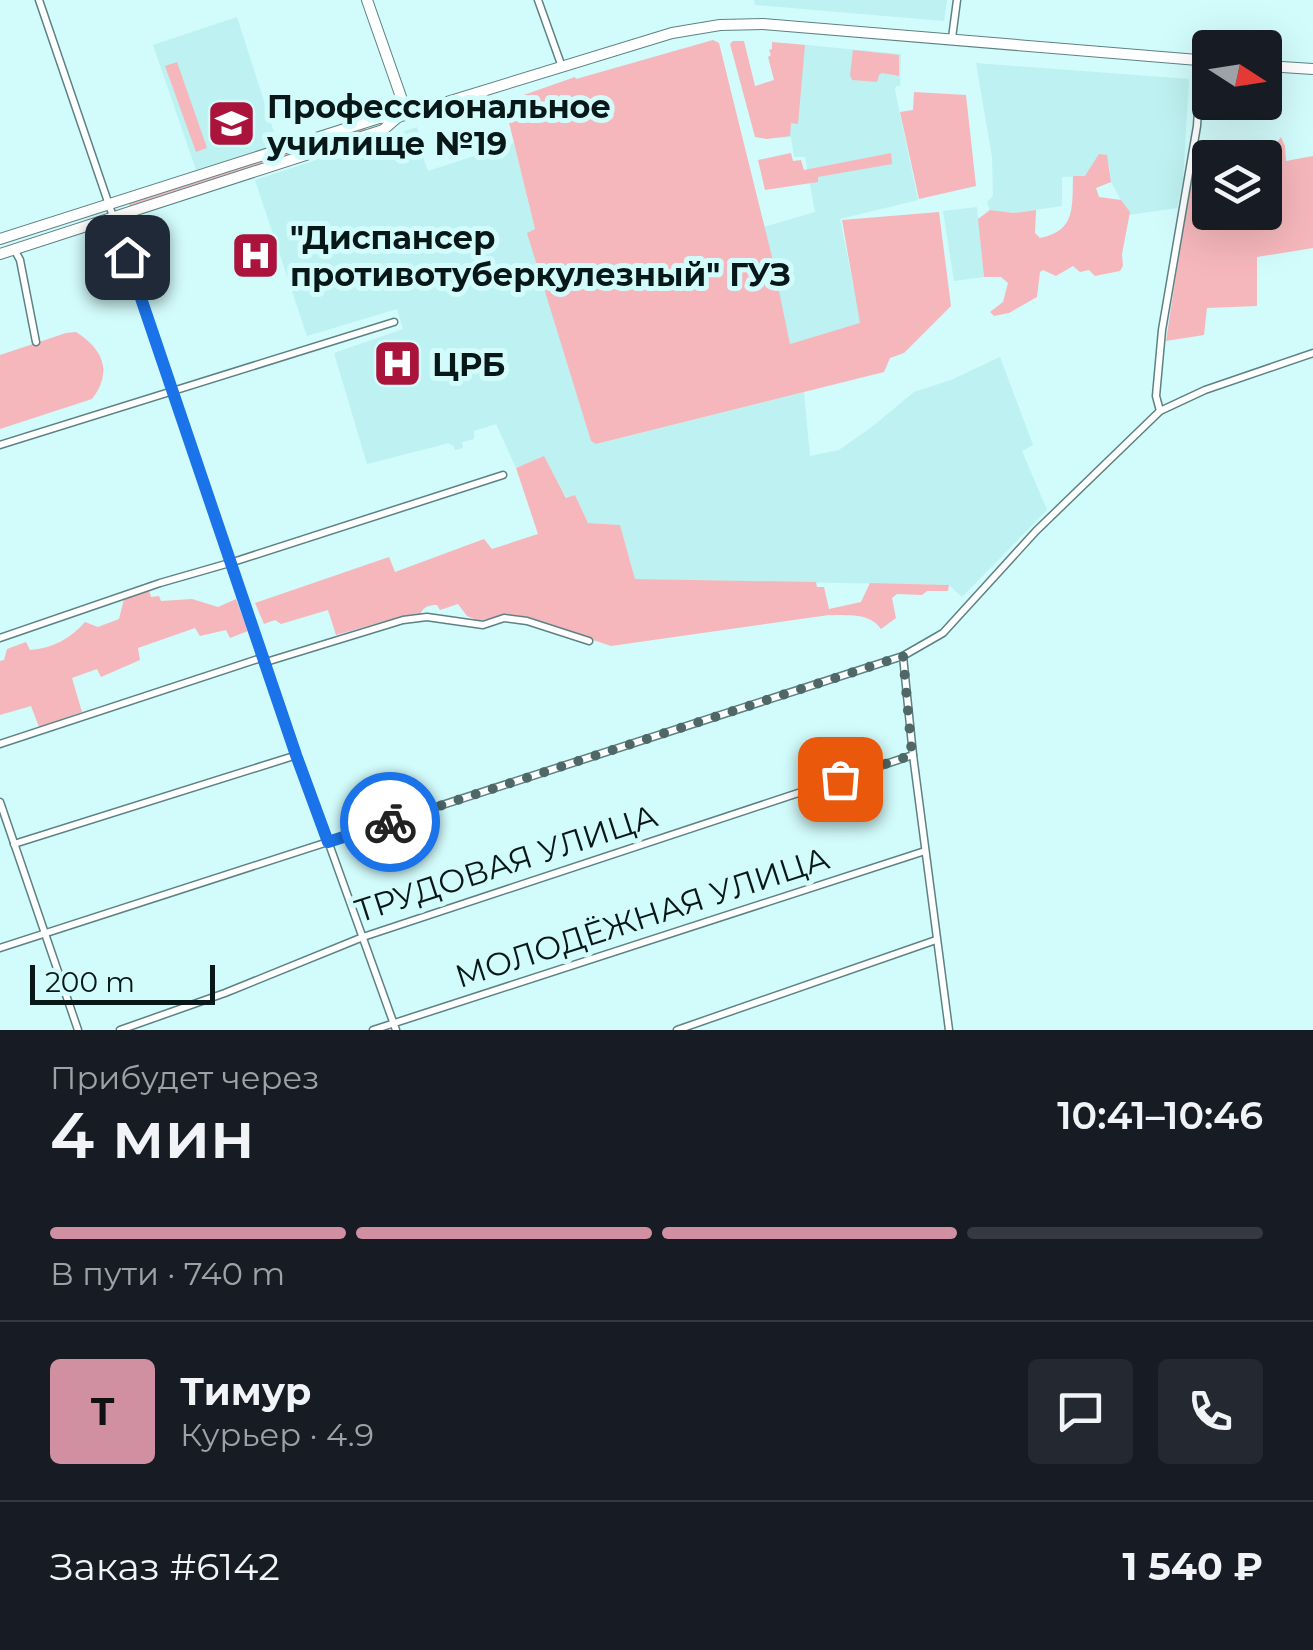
<!DOCTYPE html>
<html lang="ru">
<meta charset="utf-8">
<style>
body{margin:0;font-family:Montserrat,sans-serif;background:#242831;color:#f1f3f6;height:100vh;display:flex;flex-direction:column;font-size:38px;white-space:nowrap}
*{box-sizing:border-box;margin:0}
p{font-size:32px;color:#9ea1a6}
.icon{flex:none;width:55px;height:55px;fill:none;stroke:currentColor;stroke-width:2;stroke-linecap:round;stroke-linejoin:round}
.map{position:relative;height:1030px;overflow:hidden}
.side{display:flex;flex-direction:column;background:#171b24;flex:1}
.side>*{flex:none}
.needle{width:65px;rotate:102deg}
.tools{position:absolute;left:1192px;top:30px;display:grid;gap:20px}
.tools a{display:grid;place-items:center;width:90px;height:90px;border-radius:10px;background:#171b24;box-shadow:0 10px 40px #0002;font-size:50px}
.scale{position:absolute;left:30px;bottom:25px;width:185px;box-sizing:border-box;padding-left:10px;border:5px solid #081717;border-top:0;font-size:28px;line-height:35px;white-space:nowrap;color:#081717;-webkit-text-stroke:8px #d2fbfb;paint-order:stroke}
.pin{position:absolute;display:grid;place-items:center;width:85px;height:85px;color:#fff;margin:-42px;border-radius:20px;box-shadow:0 5px 15px #0006}
.courier{position:absolute;display:grid;place-items:center;width:100px;height:100px;margin:-50px;border:8px solid #1a73e8;border-radius:50%;background:#fff;color:#222;box-shadow:0 2px 12px #0007}
.headline em{font-style:normal;font-weight:600}
.headline div{display:flex;flex-direction:column-reverse}
.headline{display:flex;align-items:center;justify-content:space-between;height:170px;padding:0 50px}
h1{font-size:65px;font-weight:600;line-height:75px}
.bar{display:grid;grid-template-columns:repeat(4,1fr);gap:15px 10px;align-content:center;height:120px;padding:0 50px}
.bar i{height:12px;border-radius:8px;background:#363941}
.bar .on{background:#d18fa2}
.bar p{grid-column:span 4}
.line{display:flex;align-items:center;gap:25px;padding:0 50px;border-top:2px solid #363941}
.line div{flex:1}
.round{display:grid;place-items:center;flex:none;width:105px;height:105px;border-radius:10px;background:#242831}
.map>svg:first-child{display:block}
.built{fill:#bef1f1}
.green{fill:#f5b7bb}
.lines{fill:none;stroke-linecap:round;stroke-linejoin:round}
.street-casing{stroke:#5d8283;stroke-width:9}
.secondary-casing{stroke:#5d8283;stroke-width:12}
.street{stroke:#fff;stroke-width:6}
.secondary{stroke:#fff;stroke-width:10}
.done{stroke:#4f6767;stroke-width:10;stroke-dasharray:0 18}
.route{stroke:#1a73e8;stroke-width:12}
.labels{text-anchor:middle;dominant-baseline:central;stroke-width:10;stroke-linejoin:round;paint-order:stroke}
.poi-label{font-size:32px;font-weight:bold;fill:#081717;stroke:#d2fbfb;text-anchor:start}
.street-label{font-size:32px;fill:#081717;stroke:#d2fbfb}
</style>
<div class="map">
<svg width="1313" height="1030" viewBox="0 0 1313 1030">
<rect width="100%" height="100%" fill="#d2fbfb"/>
<g class="built">
<polygon points="754,0 947,0 944,21 755,5"/>
<polygon points="237,17 278,145 196,170 153,45"/>
<polygon points="785,43 901,54 900,86 896,86 895,90 918,200 840,219 861,324 790,344 764,227 815,212 805,157 794,157 791,137 779,138"/>
<polygon points="976,63 1189,79 1183,180 1177,208 1129,215 1111,182 1109,165 1085,176 1062,177 1062,206 1015,213 990,210 987,202 993,196 992,157"/>
<polygon points="417,127 419,134 417,140 428,171 514,143 535,230 528,234 591,441 596,444 804,392 810,456 839,450 873,426 914,392 951,380 1000,357 1033,445 1022,451 1047,510 962,597 949,585 635,579 620,525 588,523 575,495 567,498 544,457 516,468 496,424 474,431 474,439 462,442 463,448 455,450 453,445 450,445 449,443 367,464 334,353 403,329 397,309 307,336 255,180"/>
<polygon points="977,207 984,277 954,281 943,211"/>
</g>
<g class="green">
<polygon points="713,40 719,43 772,257 790,344 860,323 842,220 939,212 951,306 904,353 890,358 884,372 596,444 591,441 527,233 535,229 504,102 575,77 576,79"/>
<polygon points="733,41 744,41 755,86 774,80 768,57 771,55 769,50 772,49 772,42 805,45 798,124 791,123 790,136 767,139 755,137 730,44"/>
<polygon points="853,50 899,55 899,76 882,73 879,75 877,82 852,80 850,75"/>
<polygon points="177,62 207,148 196,152 165,66"/>
<polygon points="914,92 966,95 976,186 919,199 900,112 913,110"/>
<polygon points="364,126 366,131 130,208 128,201"/>
<polygon points="1281,137 1285,146 1286,161 1313,156 1313,248 1257,257 1257,306 1207,308 1204,335 1166,341 1190,181 1201,163 1210,162 1210,212 1265,212 1265,158 1257,157 1266,157"/>
<polygon points="791,153 793,161 801,160 804,170 891,153 892,164 818,177 818,182 765,190 758,160"/>
<path d="M1099,154l8,1 4,27 -15,6 3,9 22,3 9,12 -8,42 1,12 -3,5 -25,5 -6,-6 -9,2 -7,-6 -17,10 -13,-6 -3,2 -3,25 -28,16 -15,3 -4,-4 13,-10 5,-19 -7,-6h-17l-6,-58 12,-9 24,3 22,-3 -1,23 5,5c36,-7 32,-31 33,-62h12z"/>
<path d="M76,332c27,17 37,40 16,67l-92,30v-74l66,-22z"/>
<path d="M544,456l22,42 9,-3 13,28 32,2 15,54 181,3 1,5h7l5,22 32,-7 9,-19 79,2 -1,6h-21l-5,4 -25,-1 -5,4 4,20 -15,11c-12,-17 -33,-13 -52,-14l-218,31 -83,-28 -25,-3 -24,6 -12,-5 -9,-12 -18,6 -3,-5c-9,0 -14,2 -17,10l-17,1 -67,19 -8,-25 -47,14 -6,-4 -11,4 -9,-21 134,-46 6,15 89,-33 8,10 46,-15 -22,-66z"/>
<path d="M149,590l2,7 8,-1 2,5 31,-2 26,8 18,-8 12,32 -18,7 -4,-8 -26,6 -5,-8 -57,20 2,12 -39,17 -4,-8 -25,9 10,34 -43,15 -8,-21 -31,9v-54l4,-1 3,-11 19,-7 4,8c23,-2 40,-11 55,-28l13,5 21,-8 5,-20z"/>
</g>
<g class="lines">
<defs>
<g id="street">
<polyline points="39,0 297,755 396,1030"/>
<polyline points="538,0 562,67"/>
<polyline points="952,38 957,0"/>
<polyline points="14,249 20,260 36,342"/>
<polyline points="1160,411 1156,396 1162,330 1197,126 1201,61"/>
<polyline points="0,445 394,322"/>
<polyline points="0,638 160,583 233,562 503,475"/>
<polyline points="903,656 913,755 949,1030"/>
<polyline points="266,662 403,620 427,617 483,625 504,618 527,621 589,641"/>
<polyline points="0,744 264,657"/>
<polyline points="0,802 78,1030"/>
<polyline points="14,844 297,755"/>
<polyline points="0,948 903,656 943,633 1036,531 1160,411 1205,390 1313,353"/>
<polyline points="120,1030 225,993 363,937 913,755"/>
<polyline points="373,1030 925,851"/>
<polyline points="677,1030 936,940"/>
</g>
<g id="secondary">
<polyline points="367,0 407,114"/>
<polyline points="1265,66 1313,69"/>
<polyline points="0,239 379,118 398,117 672,33 720,25 763,24 1210,61"/>
<polyline points="0,254 383,130 398,117"/>
</g>
</defs>
<use href="#street" class="street-casing"/>
<use href="#secondary" class="secondary-casing"/>
<use href="#street" class="street"/>
<use href="#secondary" class="secondary"/>
</g>
<g class="lines">
<polyline class="done" points="390,822 903,656 912,755 840,779"/>
<polyline class="route" points="127,257 296,755 328,842 390,822"/>
</g>
<defs>
<symbol id="university-square" viewBox="-11 -11 22 22"><rect x="-9" y="-9" width="18" height="18" rx="4" fill="#aa143c" stroke="#d2fbfb"/><path d="M0-5L7-2L0 1L-7-2ZM-4 1L0 2.5L4 1V4Q0 6-4 4Z" fill="#fff"/></symbol>
<symbol id="hospital-square" viewBox="-11 -11 22 22"><rect x="-9" y="-9" width="18" height="18" rx="4" fill="#aa143c" stroke="#d2fbfb"/><path d="M-5-5h3v3.5h4V-5h3V5h-3V1.5h-4V5h-3Z" fill="#fff"/></symbol>
</defs>
<g fill-rule="evenodd">
<use href="#university-square" x="204" y="96" width="55" height="55"/>
<use href="#hospital-square" x="228" y="228" width="55" height="55"/>
<use href="#hospital-square" x="370" y="336" width="55" height="55"/>
</g>
<g class="labels">
<g class="poi-label">
<text x="267" y="106">Профессиональное<tspan x="267" dy="37">училище №19</tspan></text>
<text x="290" y="237">"Диспансер<tspan x="290" dy="37">противотуберкулезный" ГУЗ</tspan></text>
<text x="432" y="364">ЦРБ</text>
</g>
<g class="street-label">
<text transform="translate(506 863) rotate(-18)">ТРУДОВАЯ УЛИЦА</text>
<text transform="translate(642 917) rotate(-18)">МОЛОДЁЖНАЯ УЛИЦА</text>
</g>
</g>
</svg>
<div class="tools">
<a><svg class="needle" viewBox="-14 -14 28 28"><path d="M0-13l5 13h-10z" fill="#e53935"/><path d="M0 13l5-13h-10z" fill="#9ea1a6"/></svg></a>
<a><svg class="icon" aria-label="layers" viewBox="0 0 24 24"><path d="M12 4l9 5-9 5-9-5zM3 14l9 5 9-5"/></svg></a>
</div>
<div class="scale">200 m</div>
<div class="pin" style="left:840px;top:779px;background:#ea580c"><svg class="icon" aria-label="bag" viewBox="0 0 24 24"><path d="M5 8h14l-1 12H6zM9 8a3 3 0 0 1 6 0"/></svg></div>
<div class="pin" style="left:127px;top:257px;background:#1f2937"><svg class="icon" aria-label="home" viewBox="0 0 24 24"><path d="M3 11l9-7 9 7M6 9v11h12V9"/></svg></div>
<div class="courier" style="left:390px;top:822px"><svg class="icon" aria-label="bike" viewBox="0 0 24 24"><circle cx="6" cy="16" r="4"/><circle cx="18" cy="16" r="4"/><path d="M6 16l4-8h5l3 8M10 8l3 8H6M13 5h3"/></svg></div>
</div>
<section class="side">
<div class="headline"><div><h1>4 мин</h1><p>Прибудет через</p></div><em>10:41–10:46</em></div>
<div class="bar"><i class="on"></i><i class="on"></i><i class="on"></i><i></i><p>В пути · 740 m</p></div>
<div class="line" style="height:180px"><b class="round" style="background:#d18fa2;color:#111">Т</b><div><b>Тимур</b><p>Курьер · 4.9</p></div><a class="round"><svg class="icon" aria-label="chat" viewBox="0 0 24 24"><path d="M4 5h16v11H9l-5 4z"/></svg></a><a class="round"><svg class="icon" aria-label="phone" viewBox="0 0 24 24"><path d="M5 4h4l2 5-3 2q2 4 5 5l2-3 5 2v4C11 20 4 13 5 4z"/></svg></a></div>
<div class="line" style="height:130px"><div>Заказ #6142</div><b>1 540 ₽</b></div>
</section>
